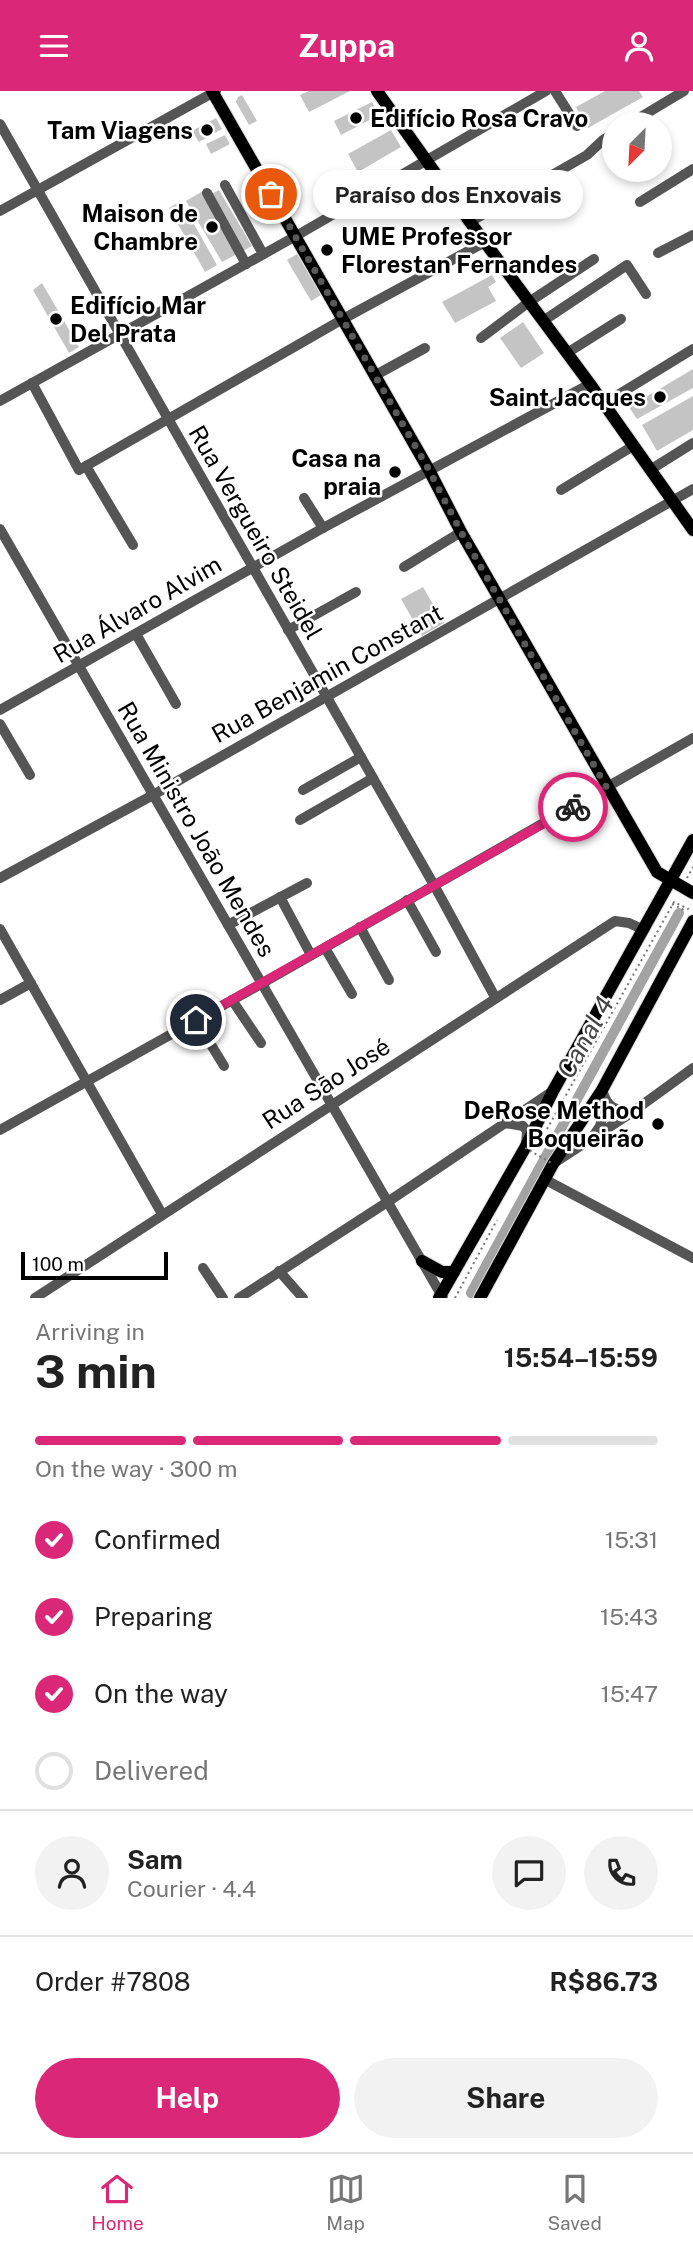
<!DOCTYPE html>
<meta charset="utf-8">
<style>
body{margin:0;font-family:"Public Sans",sans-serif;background:#f2f2f2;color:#222;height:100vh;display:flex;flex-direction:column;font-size:26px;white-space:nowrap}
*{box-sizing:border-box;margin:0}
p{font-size:23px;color:#767676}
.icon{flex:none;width:38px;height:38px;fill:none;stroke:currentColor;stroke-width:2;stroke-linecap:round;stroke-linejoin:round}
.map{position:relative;height:1207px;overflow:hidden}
.drawer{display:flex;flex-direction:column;background:#fff;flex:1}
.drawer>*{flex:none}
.needle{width:46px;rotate:204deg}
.tools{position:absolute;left:602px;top:21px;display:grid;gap:14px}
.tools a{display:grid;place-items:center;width:70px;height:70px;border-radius:50%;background:#fff;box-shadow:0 4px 10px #0003;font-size:35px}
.scale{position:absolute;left:21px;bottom:18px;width:147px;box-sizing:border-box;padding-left:7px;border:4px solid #000;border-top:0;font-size:19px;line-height:24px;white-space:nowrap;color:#000;-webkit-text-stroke:5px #fff;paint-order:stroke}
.pin{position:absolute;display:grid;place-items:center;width:60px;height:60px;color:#fff;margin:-30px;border:4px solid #fff;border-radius:50%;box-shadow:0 2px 7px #0007}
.courier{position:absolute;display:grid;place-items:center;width:70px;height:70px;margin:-35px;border:5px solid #db2777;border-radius:50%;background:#fff;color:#222;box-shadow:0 2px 9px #0007}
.bubble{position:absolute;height:49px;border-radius:24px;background:#fff;box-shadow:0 4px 10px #0003;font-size:23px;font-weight:700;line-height:49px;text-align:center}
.summary em{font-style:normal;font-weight:700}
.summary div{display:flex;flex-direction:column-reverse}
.summary{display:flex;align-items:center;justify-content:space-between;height:119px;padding:0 35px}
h1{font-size:46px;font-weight:700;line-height:52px}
.bar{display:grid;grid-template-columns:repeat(4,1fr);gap:10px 7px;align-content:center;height:84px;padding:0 35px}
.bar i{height:9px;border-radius:5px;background:#e0e0e0}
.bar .active{background:#db2777}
.bar p{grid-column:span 4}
.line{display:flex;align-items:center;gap:18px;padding:0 35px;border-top:2px solid #e0e0e0}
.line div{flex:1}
.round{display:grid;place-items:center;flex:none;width:74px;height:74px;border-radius:37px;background:#f2f2f2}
ol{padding:0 35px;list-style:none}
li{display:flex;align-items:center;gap:21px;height:77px}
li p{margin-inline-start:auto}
li .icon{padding:7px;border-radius:50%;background:#db2777;color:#fff;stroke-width:4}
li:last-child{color:#767676}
li i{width:38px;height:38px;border:4px solid #e0e0e0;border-radius:50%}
.primary-button{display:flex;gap:14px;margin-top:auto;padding:14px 35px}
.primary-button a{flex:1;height:80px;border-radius:42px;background:#db2777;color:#fff;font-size:28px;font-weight:700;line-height:80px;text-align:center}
.primary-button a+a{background:#f2f2f2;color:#222}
header{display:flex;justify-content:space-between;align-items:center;height:91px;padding:0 35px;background:#db2777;color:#fff;font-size:32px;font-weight:700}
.dock{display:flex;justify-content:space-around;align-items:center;height:98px;border-top:2px solid #e0e0e0;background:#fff;font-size:19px;color:#767676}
.dock a{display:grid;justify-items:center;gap:4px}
.dock .active{color:#db2777}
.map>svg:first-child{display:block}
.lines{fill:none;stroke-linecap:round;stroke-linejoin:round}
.canal{stroke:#a3a3a3;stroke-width:10}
.building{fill:#c4c4c4}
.major-casing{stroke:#dbdbdb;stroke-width:14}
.path{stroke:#777;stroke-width:2;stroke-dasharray:2 3.5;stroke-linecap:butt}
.minor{stroke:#555;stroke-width:10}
.major{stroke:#000;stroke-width:12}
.path-bridge{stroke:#777;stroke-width:2;stroke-dasharray:2 3.5;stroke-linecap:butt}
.done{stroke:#595959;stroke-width:7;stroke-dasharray:0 12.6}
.route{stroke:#db2777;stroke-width:9}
.poi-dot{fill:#000;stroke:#fff;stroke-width:2.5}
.labels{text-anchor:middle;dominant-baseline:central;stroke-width:5;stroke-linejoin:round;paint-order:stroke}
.poi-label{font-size:24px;font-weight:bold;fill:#000;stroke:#fff;text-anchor:end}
.street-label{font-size:24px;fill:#000;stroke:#fff}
.water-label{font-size:26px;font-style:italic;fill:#444;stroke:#fff}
</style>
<header><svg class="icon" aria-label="menu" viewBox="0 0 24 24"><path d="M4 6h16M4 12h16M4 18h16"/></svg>Zuppa<svg class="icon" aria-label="person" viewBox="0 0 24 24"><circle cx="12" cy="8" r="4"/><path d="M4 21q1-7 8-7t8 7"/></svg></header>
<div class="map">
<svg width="693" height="1207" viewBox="0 0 693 1207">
<rect width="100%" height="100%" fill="#fff"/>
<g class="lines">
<polyline class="canal" points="471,1202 679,822"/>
</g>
<g class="building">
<polygon points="309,0 350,0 309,21 300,4"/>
<polygon points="605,0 639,0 643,6 588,37 576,16"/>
<polygon points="242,4 257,30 249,34 236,11 238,6"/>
<polygon points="372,11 379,24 341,44 334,30"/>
<polygon points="216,27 222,38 199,51 192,40"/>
<polygon points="391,39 401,56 358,81 348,63"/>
<polygon points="225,44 230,53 211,63 206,53"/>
<polygon points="219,99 252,155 243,160 210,104"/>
<polygon points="203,100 239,162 222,171 186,110"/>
<polygon points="181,110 217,174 205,181 169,117"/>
<polygon points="297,163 321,204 311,210 287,169"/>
<polygon points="492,184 496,191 488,196 496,210 455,232 442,211"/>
<polygon points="42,192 79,256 69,262 33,199"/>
<polygon points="523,231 544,262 521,277 500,247"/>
<polygon points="693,278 693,297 637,328 629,316"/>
<polygon points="693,305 693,339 657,360 642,334"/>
<polygon points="423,496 444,532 422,545 401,508"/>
</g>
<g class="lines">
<defs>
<g id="major">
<polyline points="212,0 429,379 461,441 657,781 693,802"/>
<polyline points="377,0 470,131 590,293 693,439"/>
<polyline points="422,1170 442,1181 454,1181"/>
<polyline points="439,1207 525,1057 553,1000 693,749"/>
<polyline points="480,1207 553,1073 602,999 693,830"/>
</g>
</defs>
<use href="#major" class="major-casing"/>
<g class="path">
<polyline points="687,787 693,776"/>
<polyline points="672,813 686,820"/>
<polyline points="547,1038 674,811 688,818 691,814"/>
<polyline points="455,1207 497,1129"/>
</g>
<g class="minor">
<polyline points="555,0 577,35"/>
<polyline points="0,33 434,794 495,906"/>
<polyline points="629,33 684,0"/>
<polyline points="225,94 263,163"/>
<polyline points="207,102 246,173"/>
<polyline points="640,111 693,78"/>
<polyline points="0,120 216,0"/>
<polyline points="470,131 587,64 603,49 614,42"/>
<polyline points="658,162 693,144"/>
<polyline points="543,230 627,174 646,203"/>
<polyline points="481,247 529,211 594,168"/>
<polyline points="567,262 621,228"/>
<polyline points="374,285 425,257"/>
<polyline points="32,292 79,379 343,228 485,151"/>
<polyline points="0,310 296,145 546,0"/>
<polyline points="603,313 693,258"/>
<polyline points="86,375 133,454"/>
<polyline points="650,379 693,352"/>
<polyline points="561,399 633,355"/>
<polyline points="304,407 323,437"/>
<polyline points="0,438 443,1207"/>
<polyline points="404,476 461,441"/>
<polyline points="288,539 356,501"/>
<polyline points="136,543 176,613"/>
<polyline points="0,619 323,437 590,293"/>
<polyline points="0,633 30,684"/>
<polyline points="303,699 361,666"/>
<polyline points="300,729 373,687"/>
<polyline points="0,787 153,704 693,398"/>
<polyline points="280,806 311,864"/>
<polyline points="407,809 436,861"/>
<polyline points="228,834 307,792"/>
<polyline points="360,836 389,889"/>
<polyline points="0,838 162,1123"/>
<polyline points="325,857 352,903"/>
<polyline points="0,909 31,892"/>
<polyline points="232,909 261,952"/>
<polyline points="196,929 224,975"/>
<path d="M602,999c6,18 11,19 29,23"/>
<polyline points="505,1032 523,1035 527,1040 526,1054"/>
<polyline points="0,1039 261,893 693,647"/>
<polyline points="594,1044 600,1035 606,1012"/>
<polyline points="557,1070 631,1022 693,977"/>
<polyline points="544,1088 693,1167"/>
<polyline points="203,1177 223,1207"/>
<polyline points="279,1180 303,1207"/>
<polyline points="35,1207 615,830 629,832 644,839"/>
<polyline points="239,1207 389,1110 553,1000"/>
</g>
<use href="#major" class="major"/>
<polyline class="path-bridge" points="525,1057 553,1073"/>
</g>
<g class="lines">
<polyline class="done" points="271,103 429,379 461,441 607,697 573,716"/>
<polyline class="route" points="196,929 573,716"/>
</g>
<g class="poi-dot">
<circle cx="356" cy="27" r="7"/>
<circle cx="207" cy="39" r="7"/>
<circle cx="212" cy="136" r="7"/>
<circle cx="327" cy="159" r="7"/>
<circle cx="56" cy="228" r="7"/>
<circle cx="660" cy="306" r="7"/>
<circle cx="395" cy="381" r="7"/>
<circle cx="658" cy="1033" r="7"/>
</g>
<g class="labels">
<g class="poi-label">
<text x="370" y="27" text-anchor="start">Edifício Rosa Cravo</text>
<text x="193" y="39">Tam Viagens</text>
<text x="198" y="122">Maison de<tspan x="198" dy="28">Chambre</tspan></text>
<text x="341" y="145" text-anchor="start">UME Professor<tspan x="341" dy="28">Florestan Fernandes</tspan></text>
<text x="70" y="214" text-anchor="start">Edifício Mar<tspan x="70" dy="28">Del Prata</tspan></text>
<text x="646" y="306">Saint Jacques</text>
<text x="381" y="367">Casa na<tspan x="381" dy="28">praia</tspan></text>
<text x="644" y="1019">DeRose Method<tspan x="644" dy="28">Boqueirão</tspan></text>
</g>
<g class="street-label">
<text transform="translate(256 441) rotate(60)">Rua Vergueiro Steidel</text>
<text transform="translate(137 518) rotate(-30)">Rua Álvaro Alvim</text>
<text transform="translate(327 582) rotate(-29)">Rua Benjamin Constant</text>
<text transform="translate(197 738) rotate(60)">Rua Ministro João Mendes</text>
<text transform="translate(326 992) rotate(-33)">Rua São José</text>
</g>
<g class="water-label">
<text transform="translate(585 946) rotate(-61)">Canal 4</text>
</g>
</g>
</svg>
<div class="tools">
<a><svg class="needle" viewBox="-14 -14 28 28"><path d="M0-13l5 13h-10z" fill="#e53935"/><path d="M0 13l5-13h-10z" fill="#767676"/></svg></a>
</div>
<div class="scale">100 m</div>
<div class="pin" style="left:271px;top:103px;background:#ea580c"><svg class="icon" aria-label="bag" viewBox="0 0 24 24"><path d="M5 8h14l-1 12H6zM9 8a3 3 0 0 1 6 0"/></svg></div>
<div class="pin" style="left:196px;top:929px;background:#1f2937"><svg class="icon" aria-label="home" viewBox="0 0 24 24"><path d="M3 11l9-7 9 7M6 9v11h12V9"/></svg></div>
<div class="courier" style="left:573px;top:716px"><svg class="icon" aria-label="bike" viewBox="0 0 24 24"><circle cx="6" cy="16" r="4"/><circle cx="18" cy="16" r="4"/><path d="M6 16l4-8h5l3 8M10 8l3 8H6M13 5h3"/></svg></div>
<div class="bubble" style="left:313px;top:79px;width:270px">Paraíso dos Enxovais</div>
</div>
<section class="drawer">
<div class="summary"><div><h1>3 min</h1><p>Arriving in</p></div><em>15:54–15:59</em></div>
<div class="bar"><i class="active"></i><i class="active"></i><i class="active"></i><i></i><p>On the way · 300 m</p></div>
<ol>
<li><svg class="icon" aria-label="check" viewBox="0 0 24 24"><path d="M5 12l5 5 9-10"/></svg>Confirmed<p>15:31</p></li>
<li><svg class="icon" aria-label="check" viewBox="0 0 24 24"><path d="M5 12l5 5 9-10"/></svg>Preparing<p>15:43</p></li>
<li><svg class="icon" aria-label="check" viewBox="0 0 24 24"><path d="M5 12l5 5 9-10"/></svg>On the way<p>15:47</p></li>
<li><i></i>Delivered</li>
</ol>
<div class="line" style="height:126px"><a class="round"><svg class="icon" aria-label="person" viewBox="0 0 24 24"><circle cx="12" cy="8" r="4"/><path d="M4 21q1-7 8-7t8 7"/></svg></a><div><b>Sam</b><p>Courier · 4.4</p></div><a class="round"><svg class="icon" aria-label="chat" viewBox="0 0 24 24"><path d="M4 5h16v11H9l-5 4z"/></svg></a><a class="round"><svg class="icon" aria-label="phone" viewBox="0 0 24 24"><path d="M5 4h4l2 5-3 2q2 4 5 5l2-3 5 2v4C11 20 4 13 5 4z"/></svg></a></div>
<div class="line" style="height:91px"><div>Order #7808</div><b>R$86.73</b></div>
<div class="primary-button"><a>Help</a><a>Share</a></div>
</section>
<nav class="dock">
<a class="active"><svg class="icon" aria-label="home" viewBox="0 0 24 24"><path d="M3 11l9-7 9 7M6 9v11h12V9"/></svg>Home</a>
<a><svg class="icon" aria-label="map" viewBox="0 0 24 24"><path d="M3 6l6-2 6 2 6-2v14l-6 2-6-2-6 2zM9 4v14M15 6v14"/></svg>Map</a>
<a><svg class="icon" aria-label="saved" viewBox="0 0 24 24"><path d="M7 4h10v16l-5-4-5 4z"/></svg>Saved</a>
</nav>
